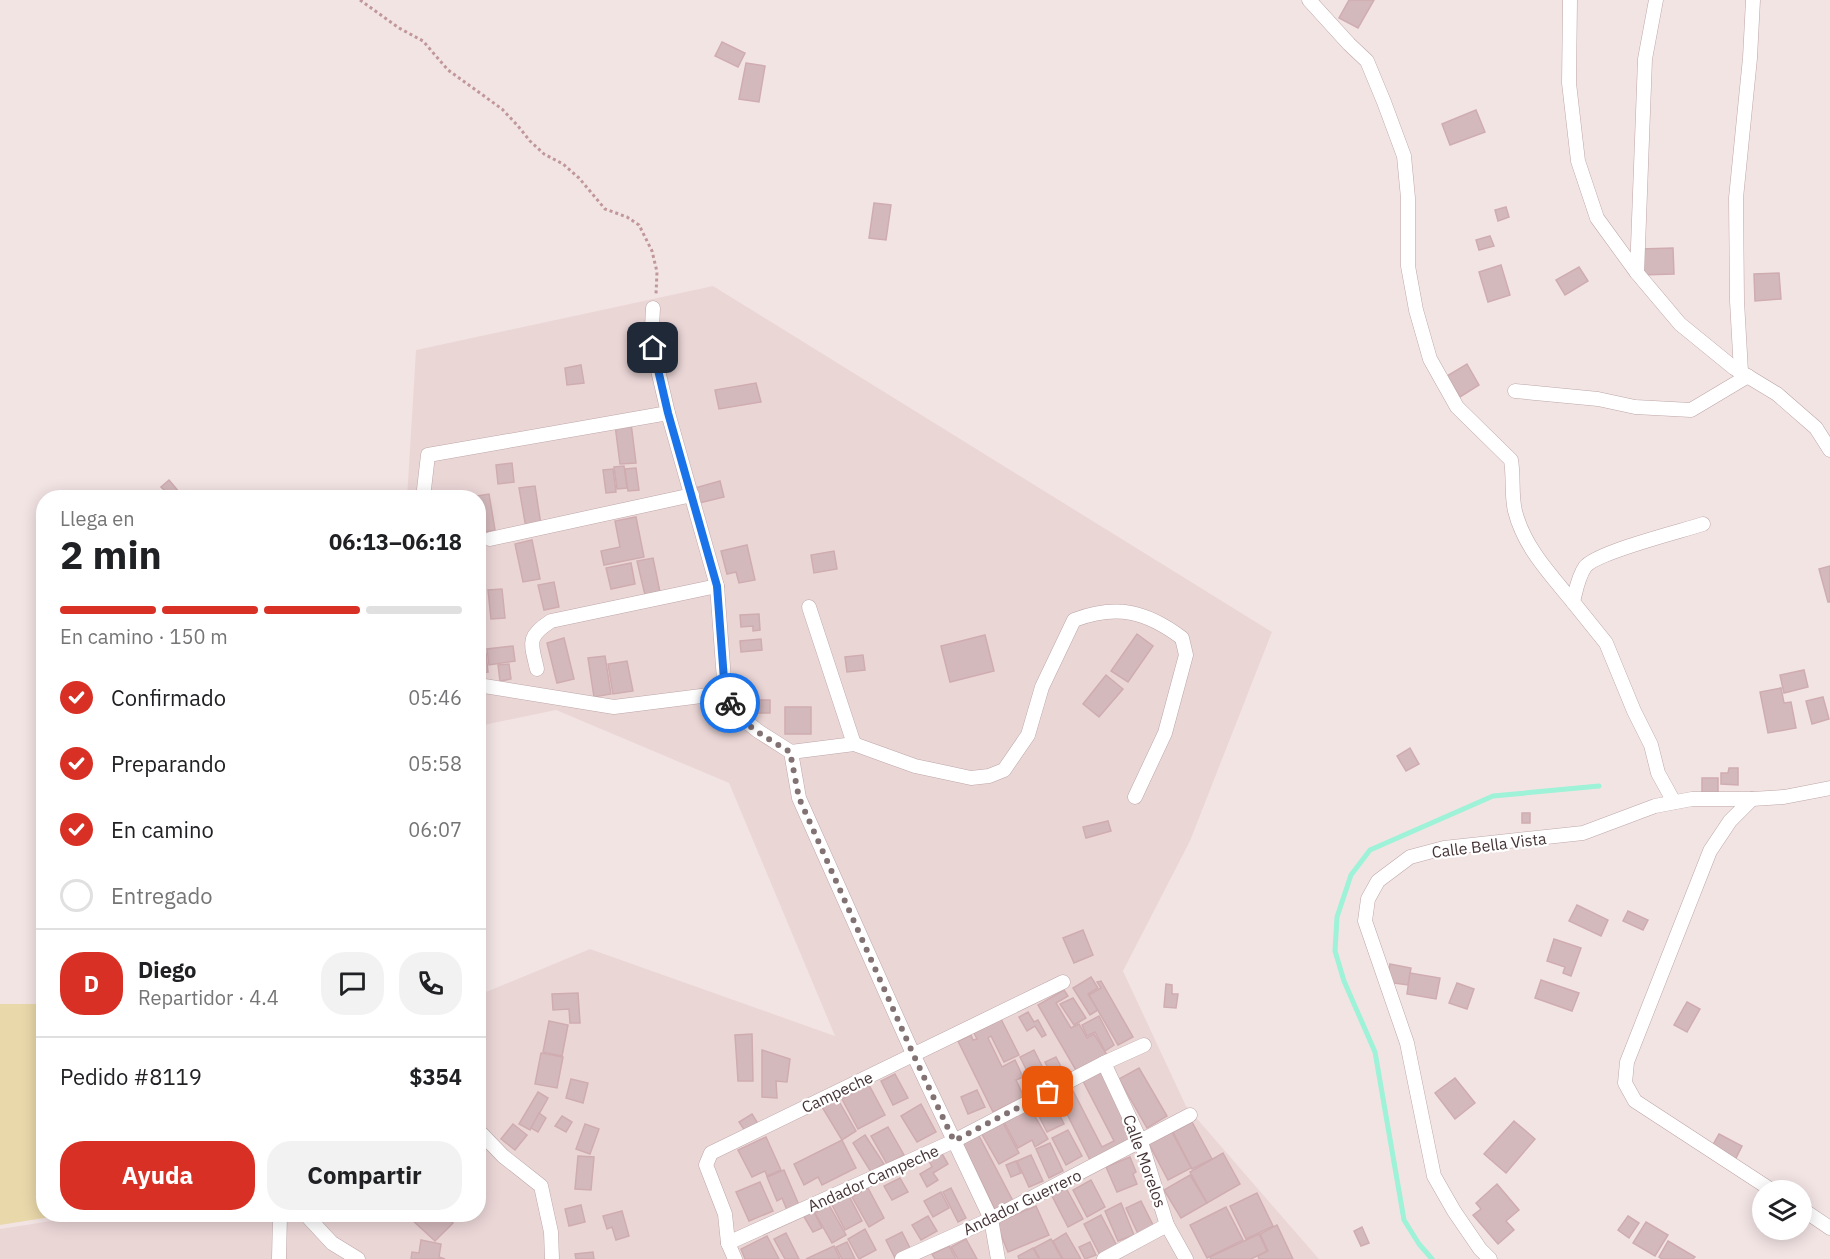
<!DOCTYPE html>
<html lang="es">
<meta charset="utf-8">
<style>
body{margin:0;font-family:"IBM Plex Sans",sans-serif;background:#f2f2f2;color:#202124;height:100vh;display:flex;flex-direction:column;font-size:22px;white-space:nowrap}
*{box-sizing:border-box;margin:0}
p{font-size:20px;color:#757577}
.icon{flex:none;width:33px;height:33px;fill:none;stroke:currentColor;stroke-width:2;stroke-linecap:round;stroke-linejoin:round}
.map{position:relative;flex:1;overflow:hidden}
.panel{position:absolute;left:36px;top:490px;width:450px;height:732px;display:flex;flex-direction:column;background:#fff;border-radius:24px;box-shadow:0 3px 15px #0003}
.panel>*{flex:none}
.buttons{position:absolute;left:1752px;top:1180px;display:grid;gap:12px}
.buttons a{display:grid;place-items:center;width:60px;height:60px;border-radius:50%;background:#fff;box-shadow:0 3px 15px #0003;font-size:30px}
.pin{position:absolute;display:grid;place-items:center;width:51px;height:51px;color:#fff;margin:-26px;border-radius:12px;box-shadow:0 3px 9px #0006}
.courier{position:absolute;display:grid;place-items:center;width:60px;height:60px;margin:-30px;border:4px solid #1a73e8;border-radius:50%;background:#fff;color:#222;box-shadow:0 2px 8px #0007}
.headline em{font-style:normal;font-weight:800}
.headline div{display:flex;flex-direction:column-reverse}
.headline{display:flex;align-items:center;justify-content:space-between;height:102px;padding:0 24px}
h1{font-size:39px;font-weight:800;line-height:45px}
.bar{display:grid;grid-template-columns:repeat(4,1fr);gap:9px 6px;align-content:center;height:72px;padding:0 24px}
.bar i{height:8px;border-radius:4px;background:#e0e0e0}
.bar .selected{background:#d93025}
.bar p{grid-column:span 4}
.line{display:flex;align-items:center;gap:15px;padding:0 24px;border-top:2px solid #e0e0e0}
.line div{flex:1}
.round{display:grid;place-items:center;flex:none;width:63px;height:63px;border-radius:24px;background:#f2f2f2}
ol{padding:0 24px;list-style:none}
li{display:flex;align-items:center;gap:18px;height:66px}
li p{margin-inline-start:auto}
li .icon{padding:6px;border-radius:50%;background:#d93025;color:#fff;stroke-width:4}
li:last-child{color:#757577}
li i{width:33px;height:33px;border:3px solid #e0e0e0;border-radius:50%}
.cta{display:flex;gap:12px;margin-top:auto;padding:12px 24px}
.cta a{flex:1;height:69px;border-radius:24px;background:#d93025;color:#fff;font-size:24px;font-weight:800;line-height:69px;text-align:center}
.cta a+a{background:#f2f2f2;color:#202124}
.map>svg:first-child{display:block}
.residential{fill:#ebd6d6}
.green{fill:#e9d8aa}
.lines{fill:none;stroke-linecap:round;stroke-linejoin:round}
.stream{stroke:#9df2d7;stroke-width:5}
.building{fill:#d4b9bc;stroke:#cfacb0;stroke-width:1.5}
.minor-casing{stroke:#bea6a8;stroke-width:15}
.path{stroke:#c0979a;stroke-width:3;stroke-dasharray:3 3;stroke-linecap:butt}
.minor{stroke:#fff;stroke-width:14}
.done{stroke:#827273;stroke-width:6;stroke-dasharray:0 10.8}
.route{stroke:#1a73e8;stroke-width:8}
.labels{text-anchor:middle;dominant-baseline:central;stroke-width:4.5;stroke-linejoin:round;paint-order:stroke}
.street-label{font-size:16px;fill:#453436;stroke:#fff}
</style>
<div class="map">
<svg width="1830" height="1259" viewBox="0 0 1830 1259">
<rect width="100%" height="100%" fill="#f3e4e4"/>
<polygon class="residential" points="713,286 1272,632 1190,841 1123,971 1186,1106 1319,1259 0,1259 0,1229 89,1215 478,1215 479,990 486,992 590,949 835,1036 729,783 556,710 479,726 478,498 407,498 416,350"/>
<polygon class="green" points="0,1004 43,1004 44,1215 63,1215 0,1225"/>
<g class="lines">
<polyline class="stream" points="1432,1259 1419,1244 1404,1220 1375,1052 1344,981 1335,951 1337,917 1351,875 1370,850 1493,796 1599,786"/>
</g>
<g class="building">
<polygon points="1349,0 1374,0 1358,28 1339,18"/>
<polygon points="722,42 745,53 738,67 715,56"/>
<polygon points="746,63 765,66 759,102 739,99"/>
<polygon points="1476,110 1485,132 1450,145 1442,124"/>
<polygon points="874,203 891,205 886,240 869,238"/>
<polygon points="1506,207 1509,217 1498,221 1495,210"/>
<polygon points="1490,236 1494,246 1479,250 1476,240"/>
<polygon points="1673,248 1674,274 1641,275 1640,249"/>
<polygon points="1501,265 1510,295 1488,302 1479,272"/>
<polygon points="1579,267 1588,281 1565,295 1556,280"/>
<polygon points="1779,273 1781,299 1755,301 1754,274"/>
<polygon points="1467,364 1479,385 1460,397 1447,376"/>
<polygon points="581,365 584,383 567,385 565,368"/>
<polygon points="756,383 761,402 719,409 715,390"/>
<polygon points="631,423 636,463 620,464 615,425"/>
<polygon points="512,463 514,482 498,484 496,465"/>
<polygon points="624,466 627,488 617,489 614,467"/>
<polygon points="636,468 639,490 628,491 625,469"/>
<polygon points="613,469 616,492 606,493 603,470"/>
<polygon points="169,480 179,492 172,498 161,487"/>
<polygon points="720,481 724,497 699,503 695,488"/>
<polygon points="535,486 541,525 526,528 519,488"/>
<polygon points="489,494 495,530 478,533 478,498 471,497"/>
<polygon points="636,517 644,557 604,565 601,551 620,547 615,521"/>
<polygon points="532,540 540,579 523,582 515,544"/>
<polygon points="747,545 755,580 739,583 736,572 727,574 721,551"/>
<polygon points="834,551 837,569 814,573 811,555"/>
<polygon points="653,558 660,592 645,595 637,561"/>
<polygon points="631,563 635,584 611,589 606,568"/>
<polygon points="1830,566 1830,602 1828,602 1819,569"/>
<polygon points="554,582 559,607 544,610 538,585"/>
<polygon points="502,589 505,618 491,619 488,590"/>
<polygon points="759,614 760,630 753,631 753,626 741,627 740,615"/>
<polygon points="1137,634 1153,646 1128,682 1111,671"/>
<polygon points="985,635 994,671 950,682 941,646"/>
<polygon points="564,638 574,679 557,683 547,643"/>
<polygon points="761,639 762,650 741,652 740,641"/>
<polygon points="513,646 515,661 489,665 487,649"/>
<polygon points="486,653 488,672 478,673 478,654"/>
<polygon points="863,655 865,670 847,672 845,657"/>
<polygon points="605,656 611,694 594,697 588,658"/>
<polygon points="627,661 633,691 613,694 608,664"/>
<polygon points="509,664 511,679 500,681 498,665"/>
<polygon points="1804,670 1808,687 1784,693 1780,675"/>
<polygon points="1106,675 1123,689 1099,717 1083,704"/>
<polygon points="1781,688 1784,703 1791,702 1796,728 1768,733 1760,692"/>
<polygon points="1823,697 1829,719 1812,724 1806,701"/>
<rect x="752" y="700" width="18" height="13"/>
<rect x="785" y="707" width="26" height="27"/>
<polygon points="1410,748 1419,764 1406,771 1397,756"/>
<polygon points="1729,768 1738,768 1738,785 1721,784 1721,773 1728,773"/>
<rect x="1702" y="778" width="16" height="15"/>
<rect x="1522" y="813" width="8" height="10"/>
<polygon points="1108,821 1111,831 1086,838 1083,827"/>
<polygon points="1577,905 1608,920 1601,936 1569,921"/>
<polygon points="1628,911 1648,920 1643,930 1623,921"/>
<polygon points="1083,930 1093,955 1074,963 1063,938"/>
<polygon points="1554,939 1581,948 1571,976 1563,973 1565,967 1547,961"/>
<polygon points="1390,964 1411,968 1408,985 1387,982"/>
<polygon points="1410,973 1440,978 1436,999 1407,994"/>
<polygon points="1091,977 1098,988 1088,994 1098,1010 1090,1015 1073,988"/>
<polygon points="1541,980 1579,993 1572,1011 1535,998"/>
<polygon points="1101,981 1133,1037 1118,1045 1089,995 1101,988 1097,982"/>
<polygon points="1457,983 1474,989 1467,1009 1449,1003"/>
<polygon points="1166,984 1172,985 1172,994 1178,994 1176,1008 1164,1007"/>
<polygon points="1064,990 1068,996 1056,1003 1071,1028 1079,1024 1087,1038 1094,1034 1107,1055 1077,1072 1038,1005"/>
<polygon points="578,993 580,1023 570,1023 569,1009 553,1010 552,994"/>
<polygon points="1073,998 1086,1018 1074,1025 1060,1004"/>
<polygon points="1687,1002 1700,1009 1687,1032 1674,1025"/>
<polygon points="1028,1012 1034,1022 1038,1020 1046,1035 1042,1037 1035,1026 1027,1031 1019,1017"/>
<polygon points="1099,1016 1114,1045 1105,1051 1095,1032 1087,1036 1082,1025"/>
<polygon points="1001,1019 1019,1055 1004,1062 991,1036 988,1038 1002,1067 1015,1060 1023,1077 1016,1080 1024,1097 993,1112 958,1041 971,1035 973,1040 977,1039 974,1033"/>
<polygon points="549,1021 568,1025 562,1056 543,1052"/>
<polygon points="752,1034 753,1081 738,1081 735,1035"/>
<polygon points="762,1050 790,1059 787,1082 776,1081 777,1098 762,1097"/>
<polygon points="1034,1050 1049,1080 1035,1087 1020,1057"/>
<polygon points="541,1053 563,1057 557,1088 535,1084"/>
<polygon points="1056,1057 1066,1076 1054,1081 1045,1062"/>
<polygon points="1139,1068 1167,1116 1147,1128 1119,1079"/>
<polygon points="1101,1072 1136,1139 1091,1162 1057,1094 1071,1087 1102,1147 1114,1141 1083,1081"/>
<polygon points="895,1074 908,1098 893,1105 881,1081"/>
<polygon points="1455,1078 1475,1103 1455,1119 1435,1093"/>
<polygon points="571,1079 588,1083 583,1103 566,1098"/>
<polygon points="869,1085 885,1115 858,1129 842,1099"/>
<polygon points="977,1090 985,1107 968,1114 961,1097"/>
<polygon points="538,1092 548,1098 530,1130 519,1124"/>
<polygon points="1050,1096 1064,1124 1047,1132 1033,1104"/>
<polygon points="837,1098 856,1131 842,1140 822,1107"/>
<polygon points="921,1104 936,1132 917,1142 901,1116"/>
<polygon points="1030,1108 1048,1139 1035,1147 1032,1140 1018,1148 1004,1122"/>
<polygon points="539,1113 546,1118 538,1132 531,1128"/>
<polygon points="752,1114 760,1127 747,1134 739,1122"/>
<polygon points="562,1116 572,1122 566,1132 555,1126"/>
<polygon points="1001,1119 1019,1153 999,1164 980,1131"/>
<polygon points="1514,1121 1535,1139 1506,1173 1484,1154"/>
<polygon points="1192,1122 1212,1159 1192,1169 1173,1132"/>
<polygon points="513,1124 527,1135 515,1150 501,1139"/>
<polygon points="585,1124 599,1129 590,1154 576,1149"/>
<polygon points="888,1127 904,1155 887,1164 871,1136"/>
<polygon points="1068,1130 1082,1156 1066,1165 1052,1138"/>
<polygon points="1172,1132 1191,1168 1168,1180 1149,1144"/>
<polygon points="978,1134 1013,1201 996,1212 962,1142"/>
<polygon points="1719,1134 1742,1146 1734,1162 1710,1150"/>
<polygon points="865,1135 884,1164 871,1172 853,1143"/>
<polygon points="766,1137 781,1170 767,1176 765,1171 752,1177 738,1150"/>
<polygon points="842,1140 856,1168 822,1185 818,1177 804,1185 794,1164"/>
<polygon points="1050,1143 1063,1171 1049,1178 1036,1149"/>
<polygon points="941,1152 948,1164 933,1173 938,1180 927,1187 920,1174 932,1167 928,1159"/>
<polygon points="1223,1153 1240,1184 1207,1203 1190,1172"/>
<polygon points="1031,1155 1043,1181 1029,1187 1017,1161"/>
<polygon points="578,1156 594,1157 591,1190 575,1189"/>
<polygon points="1130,1157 1136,1172 1133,1174 1137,1184 1117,1192 1106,1167"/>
<polygon points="1016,1161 1021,1173 1011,1177 1006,1165"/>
<polygon points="784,1170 799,1205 787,1210 782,1198 777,1201 767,1177"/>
<polygon points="1190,1175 1207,1203 1181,1218 1164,1190"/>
<polygon points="900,1178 908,1192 892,1200 884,1186"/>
<polygon points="1091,1180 1105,1207 1087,1217 1073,1190"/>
<polygon points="760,1182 773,1211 749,1221 736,1192"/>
<polygon points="1497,1184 1519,1210 1506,1221 1514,1230 1498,1244 1473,1215 1481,1209 1476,1203"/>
<polygon points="868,1188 884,1218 869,1227 852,1197"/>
<polygon points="951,1188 966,1218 958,1222 943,1192"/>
<polygon points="1066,1188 1083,1219 1068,1227 1052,1196"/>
<polygon points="941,1192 949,1208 933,1217 924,1201"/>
<polygon points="1257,1193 1273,1226 1246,1239 1230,1206"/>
<polygon points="848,1194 862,1221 845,1230 831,1203"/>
<polygon points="1141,1201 1155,1229 1139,1236 1126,1208"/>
<polygon points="1121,1203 1134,1235 1118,1241 1105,1211"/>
<polygon points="581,1205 585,1222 569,1226 565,1209"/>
<polygon points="829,1205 846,1235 832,1243 815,1213"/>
<polygon points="1036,1206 1049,1235 1008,1252 996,1223"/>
<polygon points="1226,1207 1243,1240 1207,1258 1190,1225"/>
<polygon points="813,1210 822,1228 813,1232 803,1215"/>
<polygon points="622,1211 629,1236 616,1240 612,1227 607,1229 603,1216"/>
<polygon points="415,1215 445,1215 453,1223 435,1241 411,1219"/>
<polygon points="1101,1215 1117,1246 1100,1255 1084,1224"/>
<polygon points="928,1216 937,1231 921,1240 912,1225"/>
<polygon points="1628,1216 1639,1223 1629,1238 1618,1230"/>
<polygon points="1646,1222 1668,1235 1655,1256 1633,1243"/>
<polygon points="1277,1225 1293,1259 1259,1259 1258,1256 1268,1251 1260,1234"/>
<polygon points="1362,1227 1369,1243 1361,1246 1354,1231"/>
<polygon points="865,1229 876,1250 859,1259 848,1239"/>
<polygon points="902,1232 911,1250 895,1258 886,1240"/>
<polygon points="786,1233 799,1259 785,1259 774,1239"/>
<polygon points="1066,1233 1081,1259 1063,1259 1053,1241"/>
<polygon points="1259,1234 1267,1251 1251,1259 1211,1259 1210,1257"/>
<polygon points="767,1236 779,1259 745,1259 741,1249"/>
<polygon points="966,1239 977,1259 958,1259 951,1247"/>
<polygon points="1051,1239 1062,1259 1040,1259 1034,1248"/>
<polygon points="421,1240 441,1244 439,1257 445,1259 411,1259 412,1252 419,1253"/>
<polygon points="1668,1241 1695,1257 1693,1259 1662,1259 1659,1257"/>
<polygon points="847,1242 855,1259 842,1259 836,1247"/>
<polygon points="1090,1242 1096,1255 1085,1259 1079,1247"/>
<polygon points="834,1246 840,1259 806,1259"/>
<polygon points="949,1246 956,1259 935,1259 932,1254"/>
<polygon points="1033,1248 1039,1259 1019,1259 1018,1256"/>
<polygon points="593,1252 594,1259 576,1259 575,1254"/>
</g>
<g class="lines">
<defs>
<g id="minor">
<path d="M1309,0l40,44 18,17 17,41 20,54 4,42v68l8,44 14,49 27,48 54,53c3,17 0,34 4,51 9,36 35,63 58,91"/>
<polyline points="1570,0 1569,83 1578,161 1597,218 1637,273 1680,324 1734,368 1777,394 1816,428 1830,450"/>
<polyline points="1637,273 1645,59 1656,0"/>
<polyline points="653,308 652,327 653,349 668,413 717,586 725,693 733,711 758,731 791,752 799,798 914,1056 991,1219 998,1259"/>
<polyline points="1741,372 1737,301 1736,198 1750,58 1753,0"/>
<polyline points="1515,391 1598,399 1635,407 1691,410 1748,376"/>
<polyline points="423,498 428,455 668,413"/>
<polyline points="490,539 692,495"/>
<polyline points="809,607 854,744"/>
<path d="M537,669c-6,-26 -11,-32 14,-48l166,-35"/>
<polyline points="478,685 614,707 725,693"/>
<path d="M791,752l63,-8 61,22 56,12 18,-2 15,-6 24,-35 14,-48 32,-67c43,-16 72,-9 108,18l4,17 -21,78 -30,64"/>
<polyline points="1752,799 1730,821 1710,851 1627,1062 1625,1083 1635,1101 1773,1191"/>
<path d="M1674,802l-16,-29 -7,-28 -17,-34 -28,-68 -33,-41c3,-12 5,-25 12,-35 11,-15 97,-36 118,-43"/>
<polyline points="1104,1063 1141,1142 1167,1225 1186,1259"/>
<polyline points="478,1130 503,1156 541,1186 551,1232 552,1259"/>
<polyline points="1802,1209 1830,1228"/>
<polyline points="306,1215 332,1243 358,1259"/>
<polyline points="728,1243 954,1141 1104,1063 1144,1045"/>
<polyline points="279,1259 280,1215"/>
<polyline points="735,1259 728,1243 725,1214 706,1165 711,1153 1063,982"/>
<polyline points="902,1259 991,1219 1190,1115"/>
<polyline points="1104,1259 1167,1225"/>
<polyline points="1490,1259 1480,1249 1454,1211 1434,1176 1407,1043 1365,921 1368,899 1378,881 1410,857 1444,848 1583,833 1655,806 1692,799 1752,799 1784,797 1830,788"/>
</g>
</defs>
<use href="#minor" class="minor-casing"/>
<polyline class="path" points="360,0 399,28 423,41 448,70 502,109 518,126 530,141 544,154 563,164 579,178 605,209 627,217 639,225 652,251 657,272 656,294"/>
<use href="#minor" class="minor"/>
</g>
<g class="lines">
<path class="done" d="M730,703c9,21 41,37 60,49l9,46 115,258 40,85 94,-49"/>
<polyline class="route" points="653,348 668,413 717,586 725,693 730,703"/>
</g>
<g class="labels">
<g class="street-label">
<text transform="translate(1489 845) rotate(-7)">Calle Bella Vista</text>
<text transform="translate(837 1092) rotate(-25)">Campeche</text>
<text transform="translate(1145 1161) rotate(70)">Calle Morelos</text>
<text transform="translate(873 1178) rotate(-24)">Andador Campeche</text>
<text transform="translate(1022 1202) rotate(-26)">Andador Guerrero</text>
</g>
</g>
</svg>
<div class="buttons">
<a><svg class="icon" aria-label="layers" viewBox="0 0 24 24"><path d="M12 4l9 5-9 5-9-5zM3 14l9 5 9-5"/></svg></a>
</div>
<div class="pin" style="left:1048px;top:1092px;background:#ea580c"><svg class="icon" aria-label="bag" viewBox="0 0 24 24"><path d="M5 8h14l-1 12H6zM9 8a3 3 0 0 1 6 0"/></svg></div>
<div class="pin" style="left:653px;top:348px;background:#1f2937"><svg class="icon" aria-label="home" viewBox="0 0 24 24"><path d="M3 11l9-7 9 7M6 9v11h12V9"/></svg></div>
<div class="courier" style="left:730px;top:703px"><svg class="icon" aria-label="bike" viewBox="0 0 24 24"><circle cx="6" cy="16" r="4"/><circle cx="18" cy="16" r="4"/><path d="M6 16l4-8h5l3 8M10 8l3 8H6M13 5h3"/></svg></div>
<section class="panel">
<div class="headline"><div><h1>2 min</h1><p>Llega en</p></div><em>06:13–06:18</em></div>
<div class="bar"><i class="selected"></i><i class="selected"></i><i class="selected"></i><i></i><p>En camino · 150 m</p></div>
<ol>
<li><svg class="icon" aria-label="check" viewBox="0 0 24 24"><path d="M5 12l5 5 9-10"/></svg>Confirmado<p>05:46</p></li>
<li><svg class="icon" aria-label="check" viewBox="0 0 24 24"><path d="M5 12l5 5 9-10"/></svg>Preparando<p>05:58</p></li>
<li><svg class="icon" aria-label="check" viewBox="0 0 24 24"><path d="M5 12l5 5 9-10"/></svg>En camino<p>06:07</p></li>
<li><i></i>Entregado</li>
</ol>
<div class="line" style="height:108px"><b class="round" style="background:#d93025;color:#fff">D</b><div><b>Diego</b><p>Repartidor · 4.4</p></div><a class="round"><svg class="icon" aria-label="chat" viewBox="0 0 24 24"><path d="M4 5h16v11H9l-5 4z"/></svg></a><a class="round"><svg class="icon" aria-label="phone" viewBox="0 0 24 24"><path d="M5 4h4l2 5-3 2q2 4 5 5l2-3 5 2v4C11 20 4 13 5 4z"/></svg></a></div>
<div class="line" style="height:78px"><div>Pedido #8119</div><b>$354</b></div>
<div class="cta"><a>Ayuda</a><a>Compartir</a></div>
</section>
</div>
